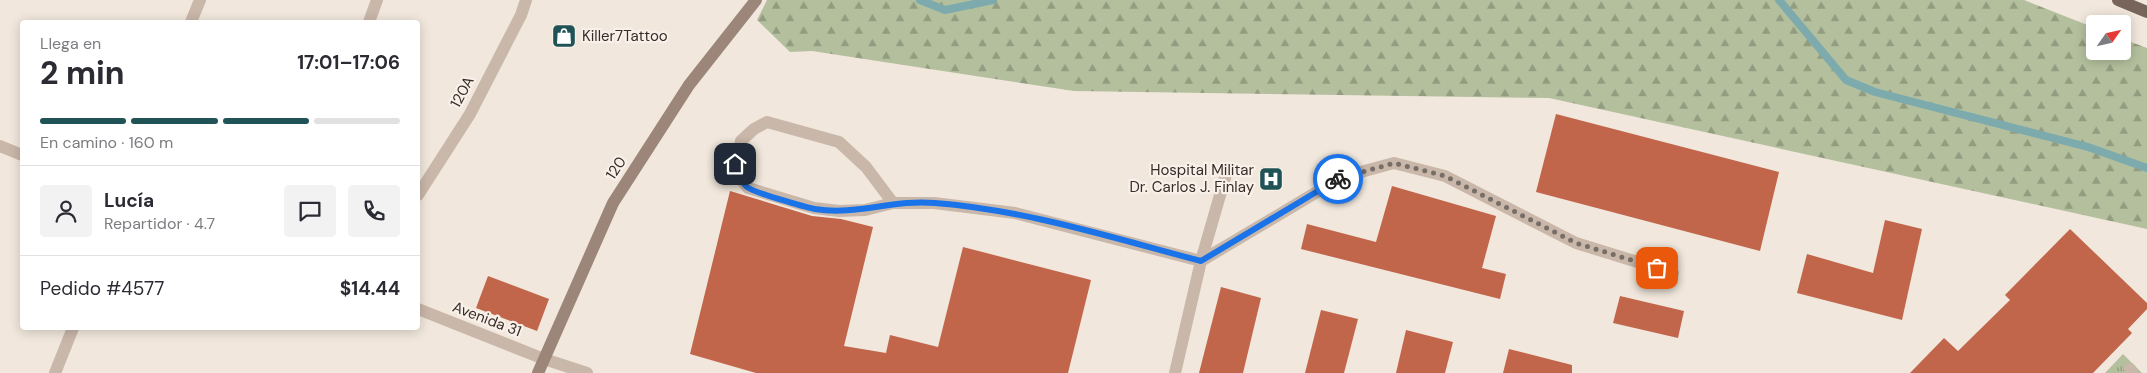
<!DOCTYPE html>
<html lang="es">
<meta charset="utf-8">
<style>
body{margin:0;font-family:"DM Sans",sans-serif;background:#f2f2f3;color:#2b2b33;height:100vh;display:flex;flex-direction:column;font-size:19px;white-space:nowrap}
*{box-sizing:border-box;margin:0}
p{font-size:16px;color:#7c7c81}
.icon{flex:none;width:28px;height:28px;fill:none;stroke:currentColor;stroke-width:2;stroke-linecap:round;stroke-linejoin:round}
.map{position:relative;flex:1;overflow:hidden}
.side{position:absolute;left:20px;top:20px;width:400px;height:310px;display:flex;flex-direction:column;background:#fff;border-radius:5px;box-shadow:0 2px 12px #0003}
.side>*{flex:none}
.needle{width:32px;rotate:56deg}
.fabs{position:absolute;left:2086px;top:15px;display:grid;gap:10px}
.fabs a{display:grid;place-items:center;width:45px;height:45px;border-radius:5px;background:#fff;box-shadow:0 2px 12px #0003;font-size:25px}
.pin{position:absolute;display:grid;place-items:center;width:42px;height:42px;color:#fff;margin:-21px;border-radius:10px;box-shadow:0 2px 8px #0006}
.courier{position:absolute;display:grid;place-items:center;width:50px;height:50px;margin:-25px;border:4px solid #1a73e8;border-radius:50%;background:#fff;color:#222;box-shadow:0 1px 6px #0007}
.overview em{font-style:normal;font-weight:700}
.overview div{display:flex;flex-direction:column-reverse}
.overview{display:flex;align-items:center;justify-content:space-between;height:85px;padding:0 20px}
h1{font-size:32px;font-weight:700;line-height:38px}
.bar{display:grid;grid-template-columns:repeat(4,1fr);gap:8px 5px;align-content:center;height:60px;padding:0 20px}
.bar i{height:6px;border-radius:4px;background:#e1e1e2}
.bar .selected{background:#205356}
.bar p{grid-column:span 4}
.line{display:flex;align-items:center;gap:12px;padding:0 20px;border-top:1px solid #e1e1e2}
.line div{flex:1}
.round{display:grid;place-items:center;flex:none;width:52px;height:52px;border-radius:5px;background:#f2f2f3}
.map>svg:first-child{display:block}
.forest{fill:url(#forest-firs)}
.park{fill:url(#park-tufts)}
.lines{fill:none;stroke-linecap:round;stroke-linejoin:round}
.stream{stroke:#7dabad;stroke-width:8}
.building{fill:#c1664b}
.lane{stroke:#c9b7a9;stroke-width:12}
.street{stroke:#c9b7a9;stroke-width:12}
.secondary{stroke:#9c867a;stroke-width:12}
.primary{stroke:#77645a;stroke-width:12}
.done{stroke:#776e67;stroke-width:5;stroke-dasharray:0 9}
.route{stroke:#1a73e8;stroke-width:6}
.labels{text-anchor:middle;dominant-baseline:central;stroke-width:4.5;stroke-linejoin:round;paint-order:stroke}
.poi-label{font-size:15px;fill:#362d28;stroke:#f9f1e9;text-anchor:start}
.street-label{font-size:15px;fill:#362d28;stroke:#f9f1e9}
</style>
<div class="map">
<svg width="2147" height="373" viewBox="0 0 2147 373">
<defs>
<pattern id="forest-firs" width="22" height="20" patternUnits="userSpaceOnUse" patternTransform="scale(1.25)"><rect width="22" height="20" fill="#b4c09d"/><path d="M5 1l3.5 6h-7zM16 11l3.5 6h-7z" fill="#939c80"/></pattern>
<pattern id="park-tufts" width="24" height="20" patternUnits="userSpaceOnUse" patternTransform="scale(1.25)"><rect width="24" height="20" fill="#b4c09d"/><path d="M3 7l-1-3M5 7V3M7 7l1-3M15 17l-1-3M17 17v-4M19 17l1-3" fill="none" stroke="#939c80"/></pattern>
</defs>
<rect width="100%" height="100%" fill="#f1e7dc"/>
<polygon class="forest" points="767,0 2024,0 2095,28 2095,51 2122,51 2123,39 2147,48 2147,229 1549,98 1074,91 812,51 790,52 757,20"/>
<polygon class="park" points="2123,354 2142,373 2105,373"/>
<g class="lines">
<g class="stream">
<polyline points="920,0 945,10 993,0"/>
<polyline points="1779,0 1846,80 1875,92 2088,147 2147,168"/>
</g>
</g>
<g class="building">
<polygon points="1556,114 1779,172 1760,251 1536,192"/>
<polygon points="1392,186 1496,216 1482,268 1506,274 1500,299 1301,249 1307,224 1376,242"/>
<polygon points="730,191 812,216 841,219 873,227 844,346 886,353 890,335 938,347 963,247 1091,280 1068,373 756,373 690,354"/>
<polygon points="1885,220 1922,229 1902,320 1797,293 1807,254 1873,273"/>
<polygon points="2070,229 2147,303 2147,309 2128,329 2132,333 2093,373 1910,373 1944,338 1958,351 2010,300 2005,295"/>
<polygon points="488,276 549,299 537,331 476,308"/>
<polygon points="1221,287 1261,298 1243,373 1199,373"/>
<polygon points="1620,296 1684,311 1678,338 1613,323"/>
<polygon points="1321,310 1358,319 1344,373 1305,373"/>
<polygon points="1406,330 1453,342 1445,373 1396,373"/>
<polygon points="1509,349 1572,365 1572,373 1503,373"/>
</g>
<g class="lines">
<g class="lane">
<polyline points="893,203 866,167 839,142 767,122 754,129 741,141 735,164 739,177 748,188 814,208 839,211 865,210 893,203 934,203 1015,213 1201,261 1175,373"/>
<polyline points="1201,261 1342,177 1394,163 1445,176 1576,243 1673,273"/>
<polyline points="1201,261 1227,171"/>
<polyline points="544,359 587,373"/>
<polyline points="2130,369 2132,373"/>
</g>
<g class="street">
<polyline points="191,22 200,0"/>
<polyline points="369,22 377,0"/>
<polyline points="0,146 22,155"/>
<polyline points="418,195 470,114 521,15 526,0"/>
<polyline points="418,309 544,359"/>
<polyline points="55,373 73,328"/>
</g>
<polyline class="secondary" points="538,373 613,203 689,85 756,0"/>
<polyline class="primary" points="2118,0 2147,12"/>
</g>
<g class="lines">
<polyline class="done" points="1338,179 1394,163 1445,176 1576,243 1657,268"/>
<path class="route" d="M735,164c2,8 5,17 12,23 5,5 58,20 68,22 41,7 79,-10 120,-6 91,7 178,35 266,58l137,-82"/>
</g>
<defs>
<symbol id="shop-square" viewBox="-11 -11 22 22"><rect x="-9" y="-9" width="18" height="18" rx="4" fill="#205356" stroke="#f9f1e9"/><path d="M-5-2.5h2.3a2.7 3.5 0 0 1 5.4 0H5L5.5 6h-11ZM-1.5-2.5h3a1.5 2.3 0 0 0-3 0Z" fill="#fff"/></symbol>
<symbol id="hospital-square" viewBox="-11 -11 22 22"><rect x="-9" y="-9" width="18" height="18" rx="4" fill="#205356" stroke="#f9f1e9"/><path d="M-5-5h3v3.5h4V-5h3V5h-3V1.5h-4V5h-3Z" fill="#fff"/></symbol>
</defs>
<g fill-rule="evenodd">
<use href="#shop-square" x="550" y="22" width="28" height="28"/>
<use href="#hospital-square" x="1257" y="165" width="28" height="28"/>
</g>
<g class="labels">
<g class="poi-label">
<text x="582" y="36">Killer7Tattoo</text>
<text x="1254" y="170" text-anchor="end">Hospital Militar<tspan x="1254" dy="17">Dr. Carlos J. Finlay</tspan></text>
</g>
<g class="street-label">
<text transform="translate(462 92) rotate(-62)">120A</text>
<text transform="translate(616 168) rotate(-57)">120</text>
<text transform="translate(487 319) rotate(21)">Avenida 31</text>
</g>
</g>
</svg>
<div class="fabs">
<a><svg class="needle" viewBox="-14 -14 28 28"><path d="M0-13l5 13h-10z" fill="#e53935"/><path d="M0 13l5-13h-10z" fill="#7c7c81"/></svg></a>
</div>
<div class="pin" style="left:1657px;top:268px;background:#ea580c"><svg class="icon" aria-label="bag" viewBox="0 0 24 24"><path d="M5 8h14l-1 12H6zM9 8a3 3 0 0 1 6 0"/></svg></div>
<div class="pin" style="left:735px;top:164px;background:#1f2937"><svg class="icon" aria-label="home" viewBox="0 0 24 24"><path d="M3 11l9-7 9 7M6 9v11h12V9"/></svg></div>
<div class="courier" style="left:1338px;top:179px"><svg class="icon" aria-label="bike" viewBox="0 0 24 24"><circle cx="6" cy="16" r="4"/><circle cx="18" cy="16" r="4"/><path d="M6 16l4-8h5l3 8M10 8l3 8H6M13 5h3"/></svg></div>
<section class="side">
<div class="overview"><div><h1>2 min</h1><p>Llega en</p></div><em>17:01–17:06</em></div>
<div class="bar"><i class="selected"></i><i class="selected"></i><i class="selected"></i><i></i><p>En camino · 160 m</p></div>
<div class="line" style="height:90px"><a class="round"><svg class="icon" aria-label="person" viewBox="0 0 24 24"><circle cx="12" cy="8" r="4"/><path d="M4 21q1-7 8-7t8 7"/></svg></a><div><b>Lucía</b><p>Repartidor · 4.7</p></div><a class="round"><svg class="icon" aria-label="chat" viewBox="0 0 24 24"><path d="M4 5h16v11H9l-5 4z"/></svg></a><a class="round"><svg class="icon" aria-label="phone" viewBox="0 0 24 24"><path d="M5 4h4l2 5-3 2q2 4 5 5l2-3 5 2v4C11 20 4 13 5 4z"/></svg></a></div>
<div class="line" style="height:65px"><div>Pedido #4577</div><b>$14.44</b></div>
</section>
</div>
